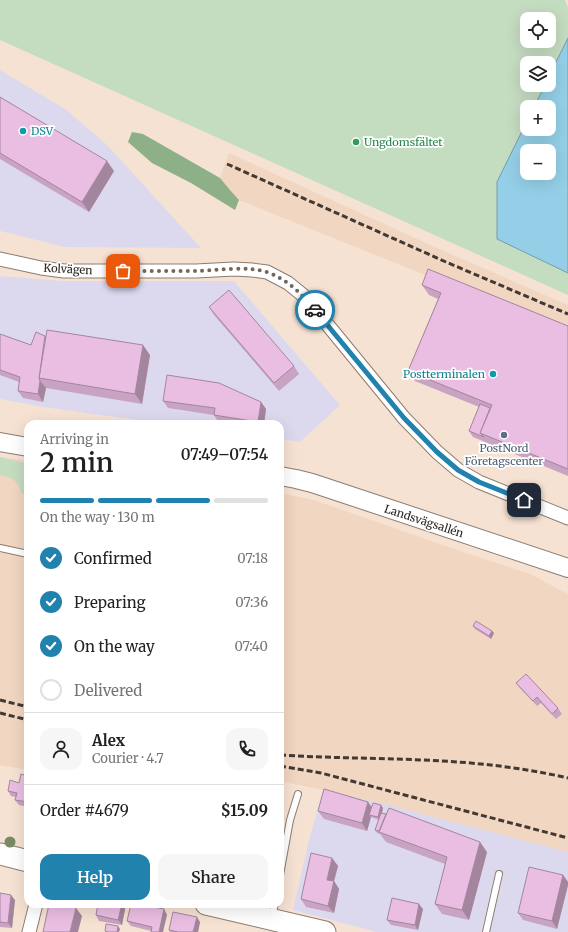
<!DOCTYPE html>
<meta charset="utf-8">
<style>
body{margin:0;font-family:Merriweather,serif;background:#f6f6f6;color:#202124;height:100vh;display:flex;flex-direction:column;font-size:15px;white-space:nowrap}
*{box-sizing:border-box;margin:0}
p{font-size:13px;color:#757577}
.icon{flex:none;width:22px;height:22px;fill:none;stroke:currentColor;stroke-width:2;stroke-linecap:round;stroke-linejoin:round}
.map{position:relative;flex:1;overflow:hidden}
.drawer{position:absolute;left:24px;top:420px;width:260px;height:488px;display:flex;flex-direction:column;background:#fff;border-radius:12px;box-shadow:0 4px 16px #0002}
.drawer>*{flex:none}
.controls{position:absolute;left:520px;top:12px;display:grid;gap:8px}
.controls a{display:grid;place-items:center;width:36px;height:36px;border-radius:8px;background:#fff;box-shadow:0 4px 16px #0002;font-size:20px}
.pin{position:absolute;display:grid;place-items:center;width:34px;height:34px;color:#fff;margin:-17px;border-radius:8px;box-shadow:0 2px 6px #0006}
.courier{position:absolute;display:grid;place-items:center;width:40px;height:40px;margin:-20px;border:3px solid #2282ae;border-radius:50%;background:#fff;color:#222;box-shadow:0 1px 5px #0007}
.headline em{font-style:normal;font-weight:600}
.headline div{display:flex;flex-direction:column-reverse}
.headline{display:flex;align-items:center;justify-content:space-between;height:68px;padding:0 16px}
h1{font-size:26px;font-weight:600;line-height:30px}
.bar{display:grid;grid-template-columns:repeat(4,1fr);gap:6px 4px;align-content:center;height:48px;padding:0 16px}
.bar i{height:5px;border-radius:3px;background:#e0e0e0}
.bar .current{background:#2282ae}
.bar p{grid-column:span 4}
.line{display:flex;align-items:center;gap:10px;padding:0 16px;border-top:1px solid #e0e0e0}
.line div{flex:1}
.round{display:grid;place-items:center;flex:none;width:42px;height:42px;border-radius:12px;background:#f6f6f6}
ol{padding:0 16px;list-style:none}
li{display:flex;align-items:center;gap:12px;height:44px}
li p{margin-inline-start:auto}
li .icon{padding:4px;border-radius:50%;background:#2282ae;color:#fff;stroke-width:4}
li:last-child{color:#757577}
li i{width:22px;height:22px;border:2px solid #e0e0e0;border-radius:50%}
.primary-button{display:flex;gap:8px;margin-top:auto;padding:8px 16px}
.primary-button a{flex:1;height:46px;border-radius:12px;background:#2282ae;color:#fff;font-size:16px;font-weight:600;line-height:46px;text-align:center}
.primary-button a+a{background:#f6f6f6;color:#202124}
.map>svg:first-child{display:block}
.built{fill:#f1d6c2}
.industrial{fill:#dcd9ef}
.green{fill:#c4dcc0;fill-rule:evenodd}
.forest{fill:#8eb088}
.water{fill:#94cfe7;stroke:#749bab;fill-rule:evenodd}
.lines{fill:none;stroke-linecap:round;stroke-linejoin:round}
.service-casing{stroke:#8d7c6e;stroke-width:8}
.minor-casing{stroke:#8d7c6e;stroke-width:15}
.secondary-casing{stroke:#8d7c6e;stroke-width:20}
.trunk-casing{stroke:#8d7c6e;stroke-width:23}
.service{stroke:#fff;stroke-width:6}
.minor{stroke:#fff;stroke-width:13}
.secondary{stroke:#fff;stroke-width:18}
.trunk{stroke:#fff;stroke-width:21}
.rail{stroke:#423932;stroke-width:3;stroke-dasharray:6 3;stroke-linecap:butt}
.tree{fill:#798a64}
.wall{fill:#c9a3c2}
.shaded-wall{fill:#a4859e}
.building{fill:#eabee2;stroke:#a4859e}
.done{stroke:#72665d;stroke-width:4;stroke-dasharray:0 7.2}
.route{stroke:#2282ae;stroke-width:5}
.culture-dot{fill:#0f9aa8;stroke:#fff;stroke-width:1.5}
.leisure-dot{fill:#2e9e5b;stroke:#fff;stroke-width:1.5}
.service-dot{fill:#5c6f8a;stroke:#fff;stroke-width:1.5}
.labels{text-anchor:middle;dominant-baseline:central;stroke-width:3.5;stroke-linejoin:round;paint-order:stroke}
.culture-label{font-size:11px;fill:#0d838f;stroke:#fff;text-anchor:start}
.leisure-label{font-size:11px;fill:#27864d;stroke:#fff;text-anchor:start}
.street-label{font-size:11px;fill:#2b231e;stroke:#fff}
.service-label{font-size:11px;fill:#4e5e75;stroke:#fff}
</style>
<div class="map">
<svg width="568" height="932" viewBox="0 0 568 932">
<rect width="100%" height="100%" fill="#f6e2d3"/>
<g class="built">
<polygon points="229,153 437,248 568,305 568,333 435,279 239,200 230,190 220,178"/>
<polygon points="0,457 28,461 28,770 0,765"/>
<polygon points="280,493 314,500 457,550 530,574 568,594 568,852 530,842 323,790 280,781"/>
</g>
<g class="industrial">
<polygon points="0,70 65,109 107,145 201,248 65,247 0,231"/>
<polygon points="0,276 63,281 234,281 340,405 300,442 280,439 280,424 168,424 42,407 0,399"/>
<polygon points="323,790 384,804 568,852 568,932 377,932 293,910 308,844"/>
</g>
<g class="green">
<path d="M0,0h565l3,8v30l-19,38v-13h-22v22h18l-11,22h-7v14l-30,61v57l71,34v22l-568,-255zM527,19h22v22h-22z"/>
<path d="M0,457l24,6 4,2v31l-7,-3c-3,-13 -8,-15 -21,-18z"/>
</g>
<polygon class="forest" points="132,132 143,134 220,178 230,190 239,200 235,210 191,183 152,163 128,142"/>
<path class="water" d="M568,38v235l-71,-34v-57l30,-61v8h22v-22h-15l11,-22h4v-9zM527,151h22v22h-22z"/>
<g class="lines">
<defs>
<g id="service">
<polyline points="0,548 28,554"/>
<polyline points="280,875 290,820 298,794"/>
<polyline points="272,916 275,904"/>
<polyline points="486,932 499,874"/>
</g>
<g id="minor">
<polyline points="0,259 41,268 64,271 196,271 234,269 252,270 267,272 288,283 304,296 404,418 437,452 458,470 479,482 568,518"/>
<polyline points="29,932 36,904"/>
</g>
<g id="secondary">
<polyline points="0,442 28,447"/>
<polyline points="280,476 296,479 312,483 568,568"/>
</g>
<g id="trunk">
<polyline points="0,854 28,861"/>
<polyline points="206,904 325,932"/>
</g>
</defs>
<use href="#service" class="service-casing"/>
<use href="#minor" class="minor-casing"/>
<use href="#secondary" class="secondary-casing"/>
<use href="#trunk" class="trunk-casing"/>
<use href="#service" class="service"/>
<use href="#minor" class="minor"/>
<use href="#secondary" class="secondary"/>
<use href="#trunk" class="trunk"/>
<g class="rail">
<polyline points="227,164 446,262 568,314"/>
<polyline points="0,700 28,707"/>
<polyline points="0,713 28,720"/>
<path d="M280,755c48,3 95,3 143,5 49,2 97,7 145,18"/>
<polyline points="280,766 321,773 568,838"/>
</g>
</g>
<circle class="tree" cx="10" cy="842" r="5.5"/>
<g class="wall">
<polygon points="0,97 114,171 89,212 0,159"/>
<polygon points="422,285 568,326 568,476 473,437 469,431 479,407 415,381 408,371 438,299 429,295"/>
<polygon points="209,307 294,366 299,374 279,391 214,315"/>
<polygon points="0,334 31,345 45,336 150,355 142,404 46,388 43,402 23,398 18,391 19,382 0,375"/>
<polygon points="163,401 261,402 266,409 264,424 226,424 219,423 214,415 168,408"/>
<polygon points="473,626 492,631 494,633 491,639 475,629"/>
<polygon points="516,683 558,708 562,714 556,719 541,703 537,706 520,688"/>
<polygon points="28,776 28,807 19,805 15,800 16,797 11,796 8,791"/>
<polygon points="368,802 372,807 383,808 382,813 487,852 469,920 442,914 435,904 445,864 386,842 380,834 377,833 375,830 379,820 371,817 367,831 324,819 318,811"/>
<polygon points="332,858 338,866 334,881 339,889 334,913 306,907 301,899"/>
<polygon points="563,875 568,882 568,885 557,929 523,920 518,913"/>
<polygon points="0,893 15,900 12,928 0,927"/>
<polygon points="98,904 126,904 122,925 99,921 96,915"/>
<polygon points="164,909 167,915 151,931 131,926 127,921"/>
<polygon points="423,909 418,930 391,925 387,920"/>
<polygon points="200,922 198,932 170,932 169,930"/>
</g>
<g class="shaded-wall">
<polygon points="107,161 114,171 89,212 82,202"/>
<polygon points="143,345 150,355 142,404 135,394"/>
<polygon points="40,381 46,388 43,402 38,394"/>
<polygon points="261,402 266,409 264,424 260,424 258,422"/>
<polygon points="492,631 494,633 491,639 489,636"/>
<polygon points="368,802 373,810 369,815 371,817 367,831 362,823"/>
<polygon points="381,805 383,808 380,820 378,817"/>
<polygon points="480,842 487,852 469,920 462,910"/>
<polygon points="332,858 338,866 334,881 339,889 334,913 328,906 327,880"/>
<polygon points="563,875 568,882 568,885 557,929 552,921"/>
<polygon points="11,895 15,900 12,928 8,923"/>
<polygon points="122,904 126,904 122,925 118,920"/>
<polygon points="419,904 423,909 418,930 415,925"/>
<polygon points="76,908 82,916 78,932 70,932"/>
<polygon points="164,909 167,915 163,932 159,932"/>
<polygon points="197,917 200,922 198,932 193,932"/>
<polygon points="118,926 120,929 119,932 117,932"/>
</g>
<g class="building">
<polygon points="0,97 107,161 82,202 0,153"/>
<polygon points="428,269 568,326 568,469 480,433 492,405 408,371 441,293 422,285"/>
<polygon points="229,290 294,366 274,383 209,307"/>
<polygon points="47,330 143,345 135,394 39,378"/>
<polygon points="36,332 45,336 39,378 40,381 38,394 18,391 20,377 0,370 0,334 31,345"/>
<polygon points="167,375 219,383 261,402 258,422 214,415 215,408 163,401"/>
<polygon points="480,404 490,408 480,433 484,437 469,431"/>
<polygon points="476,621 492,631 489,636 473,626"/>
<polygon points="526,674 558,708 552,714 537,697 533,701 516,683"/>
<polygon points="21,774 28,776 28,802 15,800 17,793 8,791 10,780 19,783"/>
<polygon points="324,789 368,802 362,823 318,811"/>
<polygon points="373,803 381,805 378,817 369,815"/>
<polygon points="389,808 480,842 462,910 435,904 447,857 379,832"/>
<polygon points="381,813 386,814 379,831 375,830"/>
<polygon points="311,853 332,858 327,880 334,881 328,906 301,899"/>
<polygon points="529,867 563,875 552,921 518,913"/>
<polygon points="0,893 11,895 8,923 0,922"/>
<polygon points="392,898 419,904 415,925 387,920"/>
<polygon points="49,904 60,904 76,908 70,932 43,932"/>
<polygon points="98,904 122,904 118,920 96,915"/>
<polygon points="131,904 140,904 164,909 159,932 151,932 152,927 127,921"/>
<polygon points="173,912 197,917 193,932 178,932 169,930"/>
<polygon points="106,924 118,926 117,932 108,932 105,931"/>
</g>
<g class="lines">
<path class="done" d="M123,271c24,0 49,0 74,0 19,-1 53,-5 70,1 21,8 35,22 48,38"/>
<polyline class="route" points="315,310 404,418 437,452 458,470 479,482 524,500"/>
</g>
<g class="culture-dot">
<circle cx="23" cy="131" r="4"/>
<circle cx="493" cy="374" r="4"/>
</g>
<circle class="leisure-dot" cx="356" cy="142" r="4"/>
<circle class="service-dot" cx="504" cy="435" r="4"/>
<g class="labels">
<g class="culture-label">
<text x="31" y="131">DSV</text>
<text x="485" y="374" text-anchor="end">Postterminalen</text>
</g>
<g class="leisure-label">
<text x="364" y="142">Ungdomsfältet</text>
</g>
<g class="street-label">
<text transform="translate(68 269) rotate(3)">Kolvägen</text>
<text transform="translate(424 521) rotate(18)">Landsvägsallén</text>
</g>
<g class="service-label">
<text x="504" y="448">PostNord<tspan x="504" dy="13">Företagscenter</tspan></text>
</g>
</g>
</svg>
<div class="controls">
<a><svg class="icon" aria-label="locate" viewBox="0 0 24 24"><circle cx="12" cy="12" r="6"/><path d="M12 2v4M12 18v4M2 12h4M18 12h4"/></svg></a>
<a><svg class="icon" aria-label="layers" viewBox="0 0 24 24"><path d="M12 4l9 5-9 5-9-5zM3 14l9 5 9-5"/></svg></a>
<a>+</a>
<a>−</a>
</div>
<div class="pin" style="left:123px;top:271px;background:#ea580c"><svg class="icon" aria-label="bag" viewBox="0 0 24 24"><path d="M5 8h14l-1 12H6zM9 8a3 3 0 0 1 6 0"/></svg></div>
<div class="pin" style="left:524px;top:500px;background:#1f2937"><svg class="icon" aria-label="home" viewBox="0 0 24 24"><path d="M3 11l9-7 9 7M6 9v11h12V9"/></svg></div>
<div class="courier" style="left:315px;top:310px"><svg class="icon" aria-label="car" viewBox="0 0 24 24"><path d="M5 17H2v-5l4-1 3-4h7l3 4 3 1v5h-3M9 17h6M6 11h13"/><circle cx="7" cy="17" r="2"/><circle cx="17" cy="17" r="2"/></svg></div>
<section class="drawer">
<div class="headline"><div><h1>2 min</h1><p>Arriving in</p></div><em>07:49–07:54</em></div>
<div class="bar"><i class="current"></i><i class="current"></i><i class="current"></i><i></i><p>On the way · 130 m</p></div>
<ol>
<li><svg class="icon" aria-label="check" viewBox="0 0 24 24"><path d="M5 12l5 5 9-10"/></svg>Confirmed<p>07:18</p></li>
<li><svg class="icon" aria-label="check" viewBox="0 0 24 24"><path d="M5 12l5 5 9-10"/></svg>Preparing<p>07:36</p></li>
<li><svg class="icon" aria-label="check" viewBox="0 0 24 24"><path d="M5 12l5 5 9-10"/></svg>On the way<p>07:40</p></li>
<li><i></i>Delivered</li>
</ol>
<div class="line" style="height:72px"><a class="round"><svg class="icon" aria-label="person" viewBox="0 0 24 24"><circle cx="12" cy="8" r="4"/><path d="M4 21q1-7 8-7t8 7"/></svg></a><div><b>Alex</b><p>Courier · 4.7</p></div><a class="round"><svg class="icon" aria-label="phone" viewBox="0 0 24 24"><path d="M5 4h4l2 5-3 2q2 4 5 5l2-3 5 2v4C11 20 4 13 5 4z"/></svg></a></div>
<div class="line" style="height:52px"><div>Order #4679</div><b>$15.09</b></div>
<div class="primary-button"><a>Help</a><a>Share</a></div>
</section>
</div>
